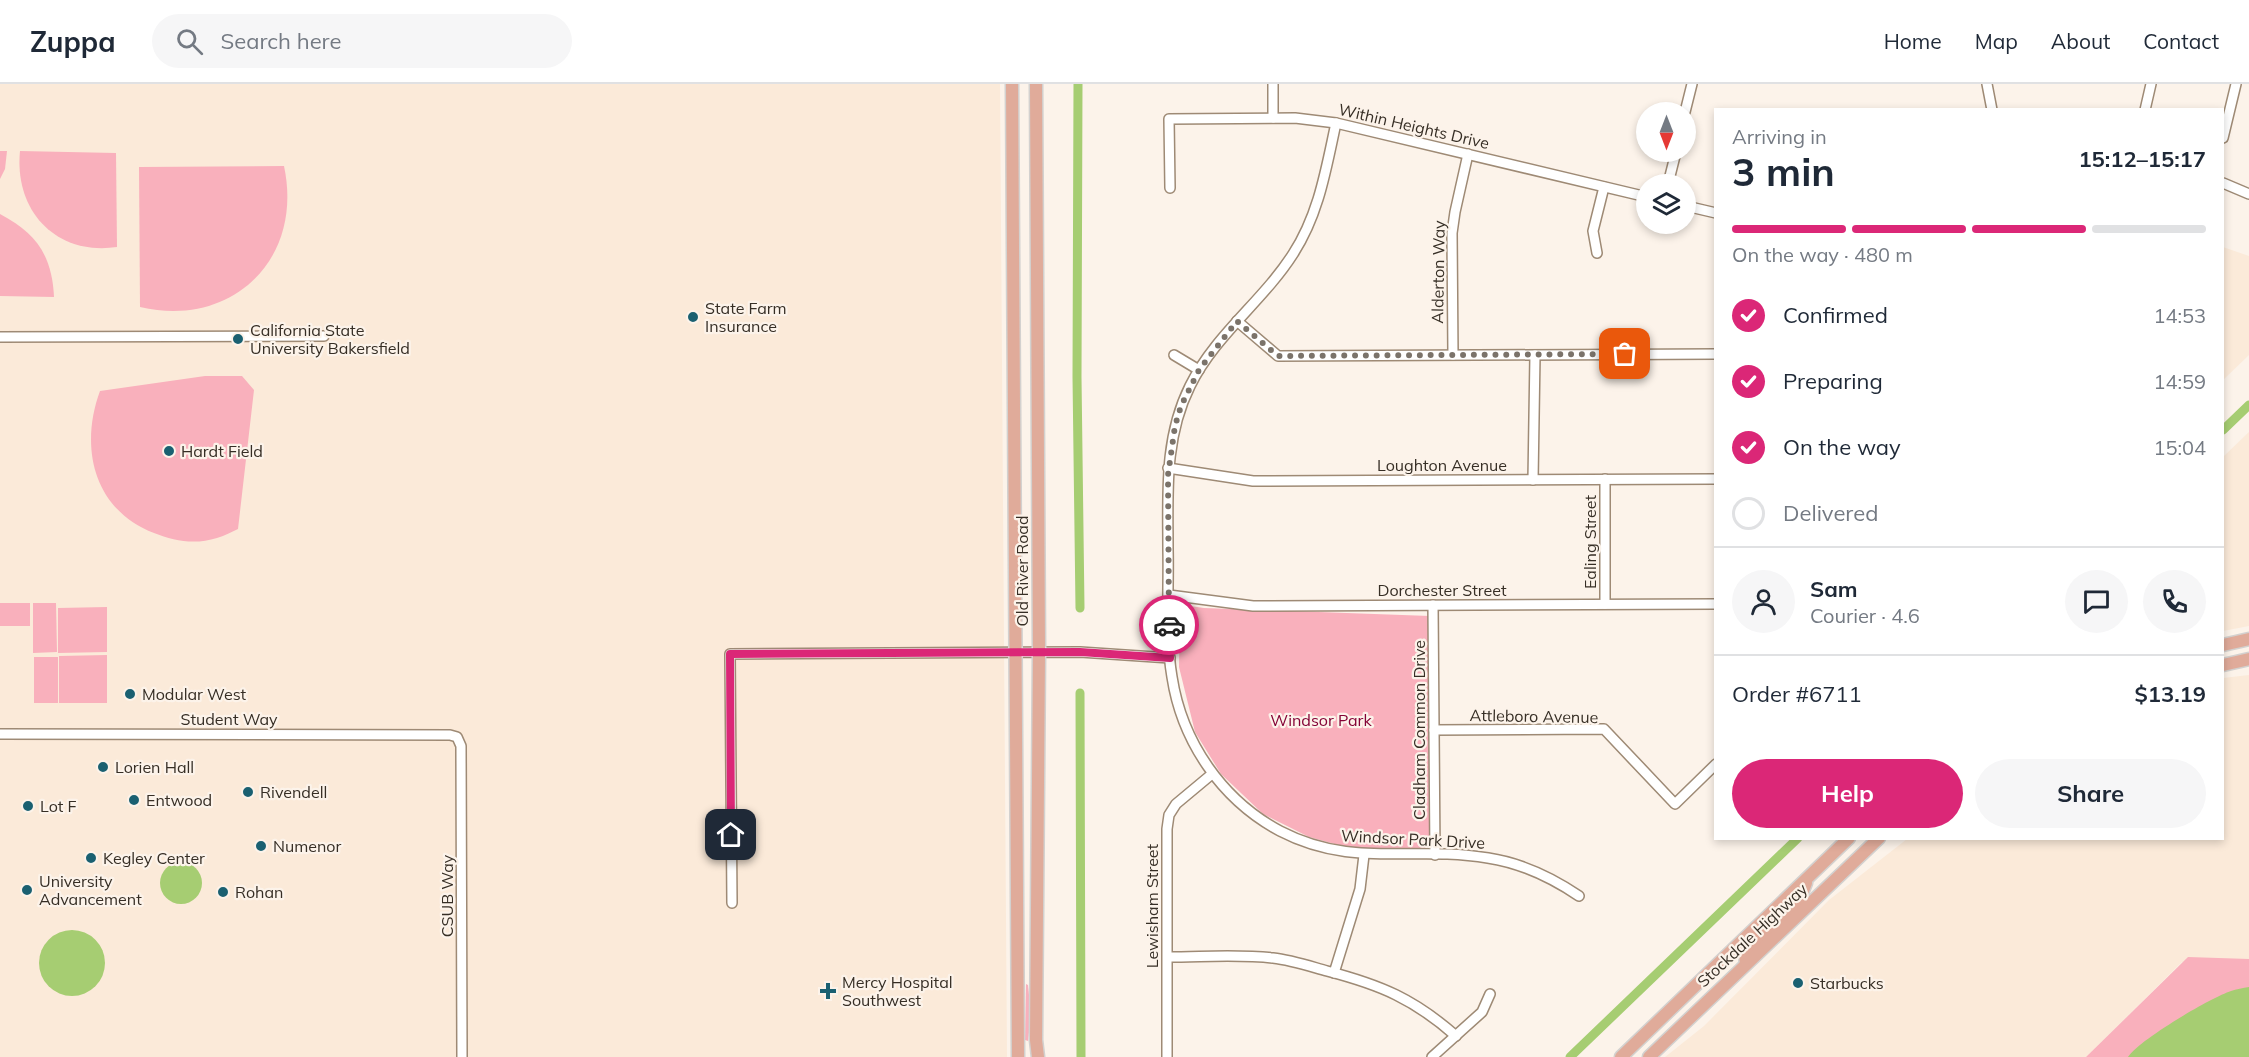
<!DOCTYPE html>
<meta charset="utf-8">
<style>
body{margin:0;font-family:Mulish,sans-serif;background:#f6f6f7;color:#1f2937;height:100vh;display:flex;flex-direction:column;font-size:22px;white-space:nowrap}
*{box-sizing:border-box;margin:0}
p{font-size:20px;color:#747a83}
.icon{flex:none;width:33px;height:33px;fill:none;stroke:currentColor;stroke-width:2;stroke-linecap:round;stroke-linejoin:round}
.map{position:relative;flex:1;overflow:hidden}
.details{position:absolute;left:1714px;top:24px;width:510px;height:732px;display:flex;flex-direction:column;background:#fff;border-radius:0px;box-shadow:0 3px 9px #0003}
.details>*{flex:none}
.needle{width:39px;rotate:180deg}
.fabs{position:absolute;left:1636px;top:18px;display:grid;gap:12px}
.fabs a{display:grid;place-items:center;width:60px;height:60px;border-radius:50%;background:#fff;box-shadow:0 3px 9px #0003;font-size:30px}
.pin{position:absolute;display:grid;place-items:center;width:51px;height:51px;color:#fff;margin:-26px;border-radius:12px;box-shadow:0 3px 9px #0006}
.courier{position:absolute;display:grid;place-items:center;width:60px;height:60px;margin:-30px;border:4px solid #db2777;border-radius:50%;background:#fff;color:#222;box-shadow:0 2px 8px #0007}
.summary em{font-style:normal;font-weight:700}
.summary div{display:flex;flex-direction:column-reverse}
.summary{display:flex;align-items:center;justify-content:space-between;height:102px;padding:0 18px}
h1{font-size:39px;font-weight:700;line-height:45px}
.bar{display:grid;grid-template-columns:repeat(4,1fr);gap:9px 6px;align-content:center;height:72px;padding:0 18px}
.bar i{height:8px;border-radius:4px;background:#e0e1e3}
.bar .current{background:#db2777}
.bar p{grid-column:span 4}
.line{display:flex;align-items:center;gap:15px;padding:0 18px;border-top:2px solid #e0e1e3}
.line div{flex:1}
.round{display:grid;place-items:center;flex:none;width:63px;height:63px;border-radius:32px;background:#f6f6f7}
ol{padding:0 18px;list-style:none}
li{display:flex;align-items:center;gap:18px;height:66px}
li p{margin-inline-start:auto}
li .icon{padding:6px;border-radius:50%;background:#db2777;color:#fff;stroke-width:4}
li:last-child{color:#747a83}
li i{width:33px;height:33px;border:3px solid #e0e1e3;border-radius:50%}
.cta{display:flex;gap:12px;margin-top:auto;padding:12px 18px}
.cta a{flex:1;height:69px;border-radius:36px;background:#db2777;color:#fff;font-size:24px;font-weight:700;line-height:69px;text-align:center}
.cta a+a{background:#f6f6f7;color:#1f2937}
header{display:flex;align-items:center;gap:36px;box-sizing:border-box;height:84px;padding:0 30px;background:#fff;border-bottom:2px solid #e0e1e3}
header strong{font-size:28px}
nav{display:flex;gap:33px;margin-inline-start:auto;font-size:21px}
.search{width:420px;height:54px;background:#f6f6f7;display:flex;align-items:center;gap:15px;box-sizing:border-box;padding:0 21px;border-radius:33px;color:#747a83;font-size:22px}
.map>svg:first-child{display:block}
.built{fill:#fbead9}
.green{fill:#f9b0bc}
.water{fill:#a6cd72}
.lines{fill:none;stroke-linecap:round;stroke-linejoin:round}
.canal{stroke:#a6cd72;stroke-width:9}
.minor-casing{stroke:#9e8a75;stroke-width:12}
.major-casing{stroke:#d3d1cf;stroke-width:15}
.minor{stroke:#fff;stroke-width:9}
.major{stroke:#e0ab9a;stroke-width:12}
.done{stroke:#7b736a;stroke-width:6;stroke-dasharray:0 10.8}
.route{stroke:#db2777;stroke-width:8}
.poi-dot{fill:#1a6071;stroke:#fcf3ea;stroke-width:2}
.labels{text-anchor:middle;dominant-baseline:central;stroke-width:4.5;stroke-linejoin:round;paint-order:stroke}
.street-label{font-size:16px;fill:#362e25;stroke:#fcf3ea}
.poi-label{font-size:16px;fill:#362e25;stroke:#fcf3ea;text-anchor:start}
.park-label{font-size:16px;fill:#840336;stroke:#fcf3ea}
</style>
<header>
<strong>Zuppa</strong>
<div class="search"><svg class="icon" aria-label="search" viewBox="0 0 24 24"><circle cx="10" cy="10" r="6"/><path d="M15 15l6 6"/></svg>Search here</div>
<nav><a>Home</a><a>Map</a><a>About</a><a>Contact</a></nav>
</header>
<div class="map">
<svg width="2249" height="973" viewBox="0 0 2249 973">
<rect width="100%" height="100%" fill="#fcf3ea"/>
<g class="built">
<polygon points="0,0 1000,0 1007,973 0,973"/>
<polygon points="2223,163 2249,172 2249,271 2223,296"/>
<polygon points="2249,348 2249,542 2223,547 2223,373"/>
<polygon points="2249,591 2249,878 2182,878 2086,973 1665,973 1704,942 1829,816 1907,755 2223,754 2223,594"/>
</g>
<g class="green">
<polygon points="0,67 7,67 5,85 0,95"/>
<path d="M20,67l96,2 1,94c-61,9 -103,-36 -97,-96z"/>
<path d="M284,82c20,93 -52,163 -144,141l-1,-140z"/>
<path d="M0,130c36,19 52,41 54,83l-54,-1z"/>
<path d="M205,292h37l12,14 -16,139c-7,3 -14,7 -21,9 -22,7 -43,3 -63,-5 -60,-23 -75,-85 -54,-142z"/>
<rect x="0" y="519" width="30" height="23"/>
<polygon points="33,519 56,519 57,568 33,569"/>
<polygon points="1190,522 1204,524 1430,532 1430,766 1357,766 1309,753 1263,730 1221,690 1195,648 1179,583 1180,524 1189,524"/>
<polygon points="107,523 107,568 58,569 58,524"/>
<polygon points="107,571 107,619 59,619 59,572"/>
<rect x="34" y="573" width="24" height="46"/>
<polygon points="2188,873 2249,875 2249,973 2086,973"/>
<polygon points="1026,900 1028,901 1031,930 1028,957 1025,956"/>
</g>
<g class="water">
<circle cx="181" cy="799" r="21"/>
<circle cx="72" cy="879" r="33"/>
<path d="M2249,903v70h-121c11,-17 82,-59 103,-66 5,-2 12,-3 18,-4z"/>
</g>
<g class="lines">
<g class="canal">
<polyline points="1078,0 1077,293 1080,524"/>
<polyline points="2223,346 2249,321"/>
<polyline points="1080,609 1081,973"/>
<polyline points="1570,973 1798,754"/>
</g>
<defs>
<g id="minor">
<polyline points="1273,0 1273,34"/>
<polyline points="1987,0 1992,26"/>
<polyline points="2145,26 2151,0"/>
<polyline points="1685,28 1692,0"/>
<path d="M1336,39c-10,46 -17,91 -43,131 -30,47 -78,81 -103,132 -26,52 -22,107 -22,163 1,42 -3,87 4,128 10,65 50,123 108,154 73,38 133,14 208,27 33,5 63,19 91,38"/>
<polyline points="2223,54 2236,0"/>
<polyline points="2223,99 2249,110"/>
<polyline points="1668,100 1676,68"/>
<polyline points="1170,104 1169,35 1295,34 1336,39 1647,113"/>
<polyline points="1686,122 1716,129"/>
<polyline points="1597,169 1593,147 1604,103"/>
<polyline points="1237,237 1278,272 1716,270"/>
<polyline points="0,253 324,252"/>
<polyline points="1174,271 1199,286"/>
<polyline points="1453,271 1452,149 1455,128 1468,70"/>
<polyline points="1168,384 1253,397 1716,395"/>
<polyline points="1605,395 1605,520"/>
<polyline points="1533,396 1535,271"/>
<polyline points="1169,511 1253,522 1716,520"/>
<polyline points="1433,521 1435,771"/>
<polyline points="1434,646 1604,645 1675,720 1716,680"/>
<polyline points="0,650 450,651 457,653 461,662 462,973"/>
<polyline points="732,819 730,570 1080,568 1170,574"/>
<path d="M1168,873c35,0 70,-3 105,1 18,2 36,8 54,13 54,14 87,28 129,65"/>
<polyline points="1334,889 1360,805 1364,771"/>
<polyline points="1167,973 1167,745 1169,731 1176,720 1212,690"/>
<polyline points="1432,973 1482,928 1490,910"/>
</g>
<g id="major">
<polyline points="1012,0 1018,973"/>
<polyline points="1036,0 1039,568 1036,956 1038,973"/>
<polyline points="2223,561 2249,555"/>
<polyline points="2223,581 2249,575"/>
<polyline points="1746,880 1745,869 1800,814 1806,799"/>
<polyline points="1621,973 1849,754"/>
<polyline points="1649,973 1879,754"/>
</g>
</defs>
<use href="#minor" class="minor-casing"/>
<use href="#major" class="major-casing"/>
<use href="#minor" class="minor"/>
<use href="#major" class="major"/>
</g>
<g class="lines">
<polyline class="done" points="1169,541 1168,391 1175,342 1181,322 1199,286 1237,237 1278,272 1625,270"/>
<polyline class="route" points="731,751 730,570 1080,568 1170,574 1169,541"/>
</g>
<g class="poi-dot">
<circle cx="693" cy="233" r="6"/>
<circle cx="238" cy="255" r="6"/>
<circle cx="169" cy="367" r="6"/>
<circle cx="130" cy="610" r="6"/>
<circle cx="103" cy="683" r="6"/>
<circle cx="248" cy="708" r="6"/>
<circle cx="134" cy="716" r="6"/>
<circle cx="28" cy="722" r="6"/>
<circle cx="261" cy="762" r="6"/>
<circle cx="91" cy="774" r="6"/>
<circle cx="27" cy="806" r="6"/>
<circle cx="223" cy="808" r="6"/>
<circle cx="1798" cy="899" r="6"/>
<path d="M825 898h6v6h6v6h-6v6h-6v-6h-6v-6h6z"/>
</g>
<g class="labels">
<g class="street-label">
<text transform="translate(1414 42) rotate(13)">Within Heights Drive</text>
<text transform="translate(1438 188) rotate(-89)">Alderton Way</text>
<text x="1442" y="381">Loughton Avenue</text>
<text transform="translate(1590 458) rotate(-90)">Ealing Street</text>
<text transform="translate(1022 487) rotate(-90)">Old River Road</text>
<text x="1442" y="506">Dorchester Street</text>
<text transform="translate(1534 632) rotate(1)">Attleboro Avenue</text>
<text x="229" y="635">Student Way</text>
<text transform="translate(1419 646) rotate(-90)">Cladham Common Drive</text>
<text transform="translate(1413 755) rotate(3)">Windsor Park Drive</text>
<text transform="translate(447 812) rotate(-90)">CSUB Way</text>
<text transform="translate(1152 822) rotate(-90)">Lewisham Street</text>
<text transform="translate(1752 851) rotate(-43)">Stockdale Highway</text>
</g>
<g class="poi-label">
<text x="705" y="224">State Farm<tspan x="705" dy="18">Insurance</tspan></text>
<text x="250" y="246">California State<tspan x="250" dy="18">University Bakersfield</tspan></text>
<text x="181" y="367">Hardt Field</text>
<text x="142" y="610">Modular West</text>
<text x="115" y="683">Lorien Hall</text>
<text x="260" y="708">Rivendell</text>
<text x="146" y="716">Entwood</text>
<text x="40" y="722">Lot F</text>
<text x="273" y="762">Numenor</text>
<text x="103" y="774">Kegley Center</text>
<text x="39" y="797">University<tspan x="39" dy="18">Advancement</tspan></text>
<text x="235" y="808">Rohan</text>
<text x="842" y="898">Mercy Hospital<tspan x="842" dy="18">Southwest</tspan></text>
<text x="1810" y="899">Starbucks</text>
</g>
<g class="park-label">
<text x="1321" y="636">Windsor Park</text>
</g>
</g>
</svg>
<div class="fabs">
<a><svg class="needle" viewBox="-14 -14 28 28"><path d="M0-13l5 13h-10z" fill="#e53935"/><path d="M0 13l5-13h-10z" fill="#747a83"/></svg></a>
<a><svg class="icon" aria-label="layers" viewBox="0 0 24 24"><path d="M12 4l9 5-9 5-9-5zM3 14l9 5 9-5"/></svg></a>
</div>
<div class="pin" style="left:1625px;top:270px;background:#ea580c"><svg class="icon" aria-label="bag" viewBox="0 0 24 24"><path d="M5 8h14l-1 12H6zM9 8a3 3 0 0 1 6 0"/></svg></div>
<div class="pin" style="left:731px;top:751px;background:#1f2937"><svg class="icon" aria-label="home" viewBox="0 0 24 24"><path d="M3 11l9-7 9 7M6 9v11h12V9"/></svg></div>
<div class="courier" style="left:1169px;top:541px"><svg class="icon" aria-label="car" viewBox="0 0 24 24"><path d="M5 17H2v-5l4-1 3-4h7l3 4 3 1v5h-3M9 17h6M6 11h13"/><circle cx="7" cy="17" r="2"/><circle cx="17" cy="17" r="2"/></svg></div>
<section class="details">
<div class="summary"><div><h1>3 min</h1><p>Arriving in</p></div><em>15:12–15:17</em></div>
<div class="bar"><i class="current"></i><i class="current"></i><i class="current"></i><i></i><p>On the way · 480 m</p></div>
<ol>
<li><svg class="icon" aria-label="check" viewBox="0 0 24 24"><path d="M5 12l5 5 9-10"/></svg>Confirmed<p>14:53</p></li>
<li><svg class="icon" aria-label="check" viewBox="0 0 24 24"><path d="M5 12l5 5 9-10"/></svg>Preparing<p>14:59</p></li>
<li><svg class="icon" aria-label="check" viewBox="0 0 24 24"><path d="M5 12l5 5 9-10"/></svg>On the way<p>15:04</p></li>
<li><i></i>Delivered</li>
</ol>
<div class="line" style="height:108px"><a class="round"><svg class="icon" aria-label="person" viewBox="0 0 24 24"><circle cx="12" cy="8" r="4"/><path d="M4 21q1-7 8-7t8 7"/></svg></a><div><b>Sam</b><p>Courier · 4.6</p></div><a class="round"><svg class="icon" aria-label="chat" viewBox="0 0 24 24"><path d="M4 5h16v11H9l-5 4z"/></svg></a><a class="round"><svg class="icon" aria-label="phone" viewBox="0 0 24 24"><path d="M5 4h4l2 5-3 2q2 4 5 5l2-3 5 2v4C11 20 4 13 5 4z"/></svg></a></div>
<div class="line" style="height:78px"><div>Order #6711</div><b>$13.19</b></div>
<div class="cta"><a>Help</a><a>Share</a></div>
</section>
</div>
